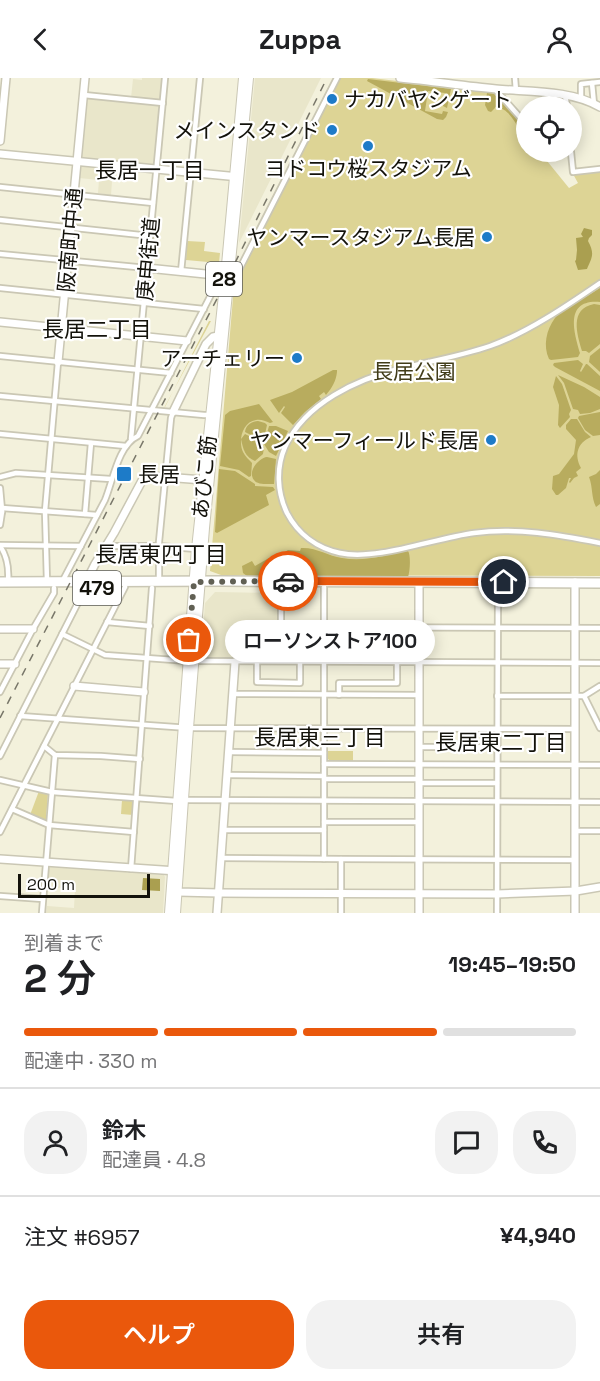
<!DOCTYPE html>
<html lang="ja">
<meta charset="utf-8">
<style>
body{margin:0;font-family:"Space Grotesk","Noto Sans JP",sans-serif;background:#f2f2f2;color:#202124;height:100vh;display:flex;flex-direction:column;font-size:22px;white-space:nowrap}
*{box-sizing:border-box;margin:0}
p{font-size:20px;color:#757577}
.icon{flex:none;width:33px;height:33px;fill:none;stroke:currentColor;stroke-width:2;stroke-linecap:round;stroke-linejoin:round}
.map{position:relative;height:835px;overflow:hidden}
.panel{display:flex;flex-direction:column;background:#fff;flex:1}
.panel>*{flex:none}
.buttons{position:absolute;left:516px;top:18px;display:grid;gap:12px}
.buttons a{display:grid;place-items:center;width:66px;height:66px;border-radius:50%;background:#fff;box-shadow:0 3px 15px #0003;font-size:30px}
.scale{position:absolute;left:18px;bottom:15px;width:132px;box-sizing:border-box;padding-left:6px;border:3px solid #13120b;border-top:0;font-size:16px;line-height:21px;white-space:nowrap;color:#13120b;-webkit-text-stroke:4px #fff;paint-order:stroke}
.pin{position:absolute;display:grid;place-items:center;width:51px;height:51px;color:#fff;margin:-26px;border:3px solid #fff;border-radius:50%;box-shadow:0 2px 6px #0007}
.courier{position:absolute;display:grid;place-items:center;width:60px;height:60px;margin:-30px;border:4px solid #ea580c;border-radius:50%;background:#fff;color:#222;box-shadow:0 2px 8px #0007}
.bubble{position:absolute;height:42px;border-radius:21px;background:#fff;box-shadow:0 3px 15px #0003;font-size:20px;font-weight:600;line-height:42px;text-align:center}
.overview em{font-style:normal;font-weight:600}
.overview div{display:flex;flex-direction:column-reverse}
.overview{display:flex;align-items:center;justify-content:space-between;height:102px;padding:0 24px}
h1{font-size:39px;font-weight:600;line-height:45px}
.bar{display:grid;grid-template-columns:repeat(4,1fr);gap:9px 6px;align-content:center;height:72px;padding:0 24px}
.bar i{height:8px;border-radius:4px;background:#e0e0e0}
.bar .on{background:#ea580c}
.bar p{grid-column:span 4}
.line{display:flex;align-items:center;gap:15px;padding:0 24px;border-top:2px solid #e0e0e0}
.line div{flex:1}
.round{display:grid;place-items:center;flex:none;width:63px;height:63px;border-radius:24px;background:#f2f2f2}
.button{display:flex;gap:12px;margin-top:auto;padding:12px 24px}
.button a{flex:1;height:69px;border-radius:24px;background:#ea580c;color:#fff;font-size:24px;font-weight:600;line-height:69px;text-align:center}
.button a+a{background:#f2f2f2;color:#202124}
header{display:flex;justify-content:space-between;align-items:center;height:78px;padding:0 24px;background:#fff;font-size:27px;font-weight:600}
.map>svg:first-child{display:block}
.built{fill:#e9e6ca}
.green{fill:#ddd495}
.forest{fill:#b8ac5e}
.water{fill:#aa9f50}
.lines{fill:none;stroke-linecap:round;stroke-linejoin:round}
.street-casing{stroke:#cac7b4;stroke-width:8}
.secondary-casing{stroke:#cac7b4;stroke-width:10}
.primary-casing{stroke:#cac7b4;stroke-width:10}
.highway-casing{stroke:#cac7b4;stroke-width:12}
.street{stroke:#fff;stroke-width:4.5}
.secondary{stroke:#fff;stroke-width:7}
.primary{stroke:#fff;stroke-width:8}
.highway{stroke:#fff;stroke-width:9}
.rail{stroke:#787669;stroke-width:1.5;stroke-dasharray:8 8;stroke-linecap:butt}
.done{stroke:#616054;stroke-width:6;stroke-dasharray:0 10.8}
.route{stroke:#ea580c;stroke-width:8}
.poi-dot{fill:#1d7bc8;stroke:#fff;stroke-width:2}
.labels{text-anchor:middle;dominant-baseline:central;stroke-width:4.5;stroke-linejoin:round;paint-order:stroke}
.shield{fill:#fff;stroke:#5a5954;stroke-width:1.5}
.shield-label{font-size:20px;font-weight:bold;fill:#13120b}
.poi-label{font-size:21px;fill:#13120b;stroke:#fff;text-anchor:end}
.street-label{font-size:21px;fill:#13120b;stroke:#fff}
.park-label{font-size:21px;fill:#413c19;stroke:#fff}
.neighbourhood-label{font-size:22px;fill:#13120b;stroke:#fff}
</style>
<header><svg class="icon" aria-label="back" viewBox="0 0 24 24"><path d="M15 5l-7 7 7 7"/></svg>Zuppa<svg class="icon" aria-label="person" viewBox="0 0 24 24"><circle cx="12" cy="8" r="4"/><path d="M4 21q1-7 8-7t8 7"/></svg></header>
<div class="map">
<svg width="600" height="835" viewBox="0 0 600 835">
<rect width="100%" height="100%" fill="#f3f1dc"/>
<g class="built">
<polygon points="142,0 162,0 160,22 158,23 131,20 133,1 142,2"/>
<polygon points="255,0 321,0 239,165"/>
<polygon points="89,19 159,26 160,28 154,86 152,87 83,80 81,78 87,21"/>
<polygon points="80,87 113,90 111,117 98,115 99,102 79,100"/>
<polygon points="215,514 279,515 279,551 291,551 291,564 254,565 253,578 251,581 201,581 205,525"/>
<polygon points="51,788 164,797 165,799 163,835 46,835 47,828 74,830 75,811 48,809 49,791"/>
</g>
<g class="green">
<polygon points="340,0 372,0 496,15 526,49 526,74 544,74 543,78 569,110 578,105 573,96 600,93 600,498 221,497 210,493 235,196"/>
<polygon points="187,163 205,164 204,173 220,175 219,185 186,182"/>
<polygon points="209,243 211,243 164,330 165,329"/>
<polygon points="328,673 353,673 353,683 330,683 328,681"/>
<polygon points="39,713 48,716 46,741 45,743 30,737"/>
<polygon points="122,722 132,722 134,724 133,737 121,736"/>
</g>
<g class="forest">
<polygon points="368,1 451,11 447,30 443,28 445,15 428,13 425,33 442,36 443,33 448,34 446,39 443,42 437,41 367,3"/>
<path d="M487,15l10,1 29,32v17l-10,-8 4,-5c-6,-9 -12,-22 -24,-23l-5,5 -3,-1 -3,-6z"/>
<path d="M600,210v14c-36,-3 -26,30 -20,51l-2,4 -27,3 -2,-1c-6,-13 -3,-29 6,-41 5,-7 36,-24 45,-30z"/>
<path d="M594,226l6,1v39l-11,9 -3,-2h-4c-5,-17 -13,-42 12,-47z"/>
<polygon points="600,270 600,294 589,284 590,278"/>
<polygon points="578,282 583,286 580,293 581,294 586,286 587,286 600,298 600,313 555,289 553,287 554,285"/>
<path d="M333,292h4v2c-1,9 -5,16 -11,23l-2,-3 -5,4 2,3 -16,13 -12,13 -12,-12 4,-6 -1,-1 -5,7 -9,-13 22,-8z"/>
<polygon points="558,297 584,309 600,319 600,331 590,335 580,336 578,332 573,331 564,305"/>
<polygon points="556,298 562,306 571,332 569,336 570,339 560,350 558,347 559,327 553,309"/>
<path d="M259,326l14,18 -3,1c-5,-2 -9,-4 -14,-3 -14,2 -18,21 -13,32 2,4 6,8 9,11l-1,13 -2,1 -10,-7 -19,-4 5,-51 5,-4z"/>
<polygon points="600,334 600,357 593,358 585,352 578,340 579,338"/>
<path d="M577,341l8,13 6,5c-14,6 -17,18 -10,31l-5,4 2,4 -4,2 -4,5 -1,-1 2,-4h-2l-3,10 -8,7h-2l-4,-6 1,-13 6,-2 15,-20 2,-14 -10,-11v-4l5,-6z"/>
<path d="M258,343l7,2 2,2 -4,18 -6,-5 -12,-6c1,-7 6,-10 13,-11z"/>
<polygon points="269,348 276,348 288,353 276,378 269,374 264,366"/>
<path d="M245,356l12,6 7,7 -1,7 -8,7c-10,-4 -12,-12 -14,-22z"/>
<path d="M267,379l9,2 -2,25c-6,0 -17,1 -20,-4 -7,-9 5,-22 13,-23z"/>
<polygon points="219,391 235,393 255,406 255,408 273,409 275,412 266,417 269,427 217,455 215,454"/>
<path d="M600,392v34l-4,3c-5,-10 -3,-20 -7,-30l7,-3z"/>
<path d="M301,470c15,-1 27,8 41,10 23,4 44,-3 66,-7 3,4 2,21 0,26l-161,-1 -4,-3 -1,-7 10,-5 3,5 14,-8 2,3 17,-11 12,1z"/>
</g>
<g class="water">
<path d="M584,150l8,2v5l-3,3 -1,3c7,13 4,16 -1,28l-9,1 -3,-9 1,-1 1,-10 -1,-12 7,-1 -2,-3z"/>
<polygon points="143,800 160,801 160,813 142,812"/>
</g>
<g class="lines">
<defs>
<g id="street">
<polyline points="515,0 516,13"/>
<polyline points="592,5 594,26"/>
<polyline points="495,11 526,46"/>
<polyline points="84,17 163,25"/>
<polyline points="565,17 567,28"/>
<polyline points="581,20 581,6 600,4"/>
<polyline points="571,74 573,94 600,91"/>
<polyline points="0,109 153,125"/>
<polyline points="0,142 150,158"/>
<polyline points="0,176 147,190"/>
<polyline points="235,192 239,192 337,0"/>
<polyline points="181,194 200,0"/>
<path d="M600,205c-32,22 -73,50 -110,63 -29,10 -59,15 -88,22 -45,11 -97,35 -117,79 -9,21 -8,45 2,66 11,21 30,35 53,40 37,8 95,-15 134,-20 42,-6 85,2 126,10"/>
<polyline points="0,210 204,231"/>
<polyline points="0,278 171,295"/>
<polyline points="0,318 204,337 210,337 212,335"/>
<polyline points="0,356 126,368"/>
<polyline points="131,361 165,0"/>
<polyline points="0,399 16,395 111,401"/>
<polyline points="0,410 2,432 2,434 0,434"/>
<polyline points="2,430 97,437"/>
<polyline points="85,436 91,365"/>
<polyline points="0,447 2,434"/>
<polyline points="0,467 81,468"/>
<path d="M0,468c8,11 9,23 8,36"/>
<polyline points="105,468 159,468 196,471"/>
<polyline points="47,504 45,433 58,284"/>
<path d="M62,504l43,-82c8,-19 13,-55 33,-64l76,-147 3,-1h6"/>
<polyline points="159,504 159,464 171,340 173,334"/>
<polyline points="281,509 281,549 600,550"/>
<polyline points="107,544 150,548"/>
<polyline points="62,556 105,577 188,583"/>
<polyline points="195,583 600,585"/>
<polyline points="257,584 257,604 300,605 300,584"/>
<polyline points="600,608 584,618 600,650"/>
<polyline points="0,614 33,551 54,515 54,510"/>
<polyline points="233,616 419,617"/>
<polyline points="339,617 339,605 397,605 397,584"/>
<polyline points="497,618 584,618"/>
<polyline points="20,638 189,650 575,651"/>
<polyline points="44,668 55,677 101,678 140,681"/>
<polyline points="419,669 497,669"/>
<polyline points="228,674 324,675"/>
<polyline points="0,678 86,509"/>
<polyline points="324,686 600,687"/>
<polyline points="228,697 324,698"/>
<polyline points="324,701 420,701"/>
<polyline points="0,702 52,714 177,723"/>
<polyline points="419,705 497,705"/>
<polyline points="185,722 600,724"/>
<polyline points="12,731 49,747 134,754"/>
<polyline points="324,744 419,744"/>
<polyline points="223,752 324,752"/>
<polyline points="575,753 600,753"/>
<polyline points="0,754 125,509"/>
<polyline points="221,780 341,781 341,835"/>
<polyline points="324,781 324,509"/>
<polyline points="341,781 575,782"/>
<polyline points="131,791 152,510"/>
<polyline points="0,818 43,821"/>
<polyline points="42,835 55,677"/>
<polyline points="497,835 498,504"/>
</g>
<g id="secondary">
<path d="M400,0c32,3 64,8 96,11 34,3 75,1 104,18"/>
<polyline points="0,63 6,0"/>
<polyline points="0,76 239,99"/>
<polyline points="147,190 225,198"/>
<polyline points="0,244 187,263"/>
<polyline points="58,284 85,0"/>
<polyline points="173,334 206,266 213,259 218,258"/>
<polyline points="90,503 89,498 95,486 114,455 144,399 152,398 203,402"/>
<polyline points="0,551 33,551"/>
<polyline points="0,586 15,586"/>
<polyline points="74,608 144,614"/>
<polyline points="0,781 177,793"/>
<polyline points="174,813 178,814 219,815 497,816 576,813 600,809"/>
<polyline points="217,835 235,584"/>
<polyline points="419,835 419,504"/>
<polyline points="575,835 575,504"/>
</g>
<g id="primary">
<polyline points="169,835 196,471 225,198 243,0"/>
<polyline points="176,835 189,650 205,450 249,0"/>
</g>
<polyline id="highway" points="0,504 223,503 600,505"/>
</defs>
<use href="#street" class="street-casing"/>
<use href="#secondary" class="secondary-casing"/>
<use href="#primary" class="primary-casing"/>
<use href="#highway" class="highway-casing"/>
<use href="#street" class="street"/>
<use href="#secondary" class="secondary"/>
<use href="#primary" class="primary"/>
<use href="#highway" class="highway"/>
<polyline class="rail" points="0,640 220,215 327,0"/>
</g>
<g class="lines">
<polyline class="done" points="189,562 194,504 288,503"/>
<polyline class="route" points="288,503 504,504"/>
</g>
<g class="poi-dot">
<circle cx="332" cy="21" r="6"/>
<circle cx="332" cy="52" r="6"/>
<circle cx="368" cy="68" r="6"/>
<circle cx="487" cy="159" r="6"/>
<circle cx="297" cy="280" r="6"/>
<circle cx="491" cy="362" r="6"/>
<rect x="116" y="388" width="16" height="16" rx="3"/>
</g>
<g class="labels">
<g class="shield">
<rect x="206" y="184" width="36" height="34" rx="4.5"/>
<rect x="73" y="493" width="48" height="34" rx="4.5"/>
</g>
<g class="shield-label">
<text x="224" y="201">28</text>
<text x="97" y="510">479</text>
</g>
<g class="poi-label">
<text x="344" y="21" text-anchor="start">ナカバヤシゲート</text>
<text x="320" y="52">メインスタンド</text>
<text x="368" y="90" text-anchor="middle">ヨドコウ桜スタジアム</text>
<text x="475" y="159">ヤンマースタジアム長居</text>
<text x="285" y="280">アーチェリー</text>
<text x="479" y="362">ヤンマーフィールド長居</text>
<text x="138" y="396" text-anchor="start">長居</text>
</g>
<g class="street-label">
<text transform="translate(70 162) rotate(-85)">阪南町中通</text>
<text transform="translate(148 181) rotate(-85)">庚申街道</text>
<text transform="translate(204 399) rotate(-84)">あびこ筋</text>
</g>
<g class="park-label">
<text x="414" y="293">長居公園</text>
</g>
<g class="neighbourhood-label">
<text x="150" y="92">長居一丁目</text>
<text x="97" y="251">長居二丁目</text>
<text x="161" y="476">長居東四丁目</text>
<text x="320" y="659">長居東三丁目</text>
<text x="501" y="664">長居東二丁目</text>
</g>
</g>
</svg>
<div class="buttons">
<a><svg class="icon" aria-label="locate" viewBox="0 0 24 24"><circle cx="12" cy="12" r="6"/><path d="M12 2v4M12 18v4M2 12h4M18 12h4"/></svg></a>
</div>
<div class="scale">200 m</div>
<div class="pin" style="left:189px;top:562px;background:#ea580c"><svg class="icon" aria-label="bag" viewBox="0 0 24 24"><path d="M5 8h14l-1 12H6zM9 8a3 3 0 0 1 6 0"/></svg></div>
<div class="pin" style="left:504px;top:504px;background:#1f2937"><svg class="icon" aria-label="home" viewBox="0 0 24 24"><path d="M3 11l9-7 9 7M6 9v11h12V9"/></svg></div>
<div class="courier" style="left:288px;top:503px"><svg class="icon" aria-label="car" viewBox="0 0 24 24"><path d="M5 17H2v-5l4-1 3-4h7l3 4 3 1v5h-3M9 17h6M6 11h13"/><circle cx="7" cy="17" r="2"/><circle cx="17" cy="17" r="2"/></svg></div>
<div class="bubble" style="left:225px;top:542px;width:210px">ローソンストア100</div>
</div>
<section class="panel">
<div class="overview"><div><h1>2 分</h1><p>到着まで</p></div><em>19:45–19:50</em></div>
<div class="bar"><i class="on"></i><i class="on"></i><i class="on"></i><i></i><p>配達中 · 330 m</p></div>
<div class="line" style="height:108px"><a class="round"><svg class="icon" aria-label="person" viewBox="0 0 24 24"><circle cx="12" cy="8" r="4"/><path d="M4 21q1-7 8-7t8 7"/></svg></a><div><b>鈴木</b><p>配達員 · 4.8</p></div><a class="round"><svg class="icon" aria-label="chat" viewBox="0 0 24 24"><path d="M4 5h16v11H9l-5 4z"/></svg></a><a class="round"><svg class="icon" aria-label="phone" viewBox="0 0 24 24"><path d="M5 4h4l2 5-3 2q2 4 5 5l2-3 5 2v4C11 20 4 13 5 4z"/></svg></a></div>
<div class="line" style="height:78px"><div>注文 #6957</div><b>¥4,940</b></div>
<div class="button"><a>ヘルプ</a><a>共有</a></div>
</section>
